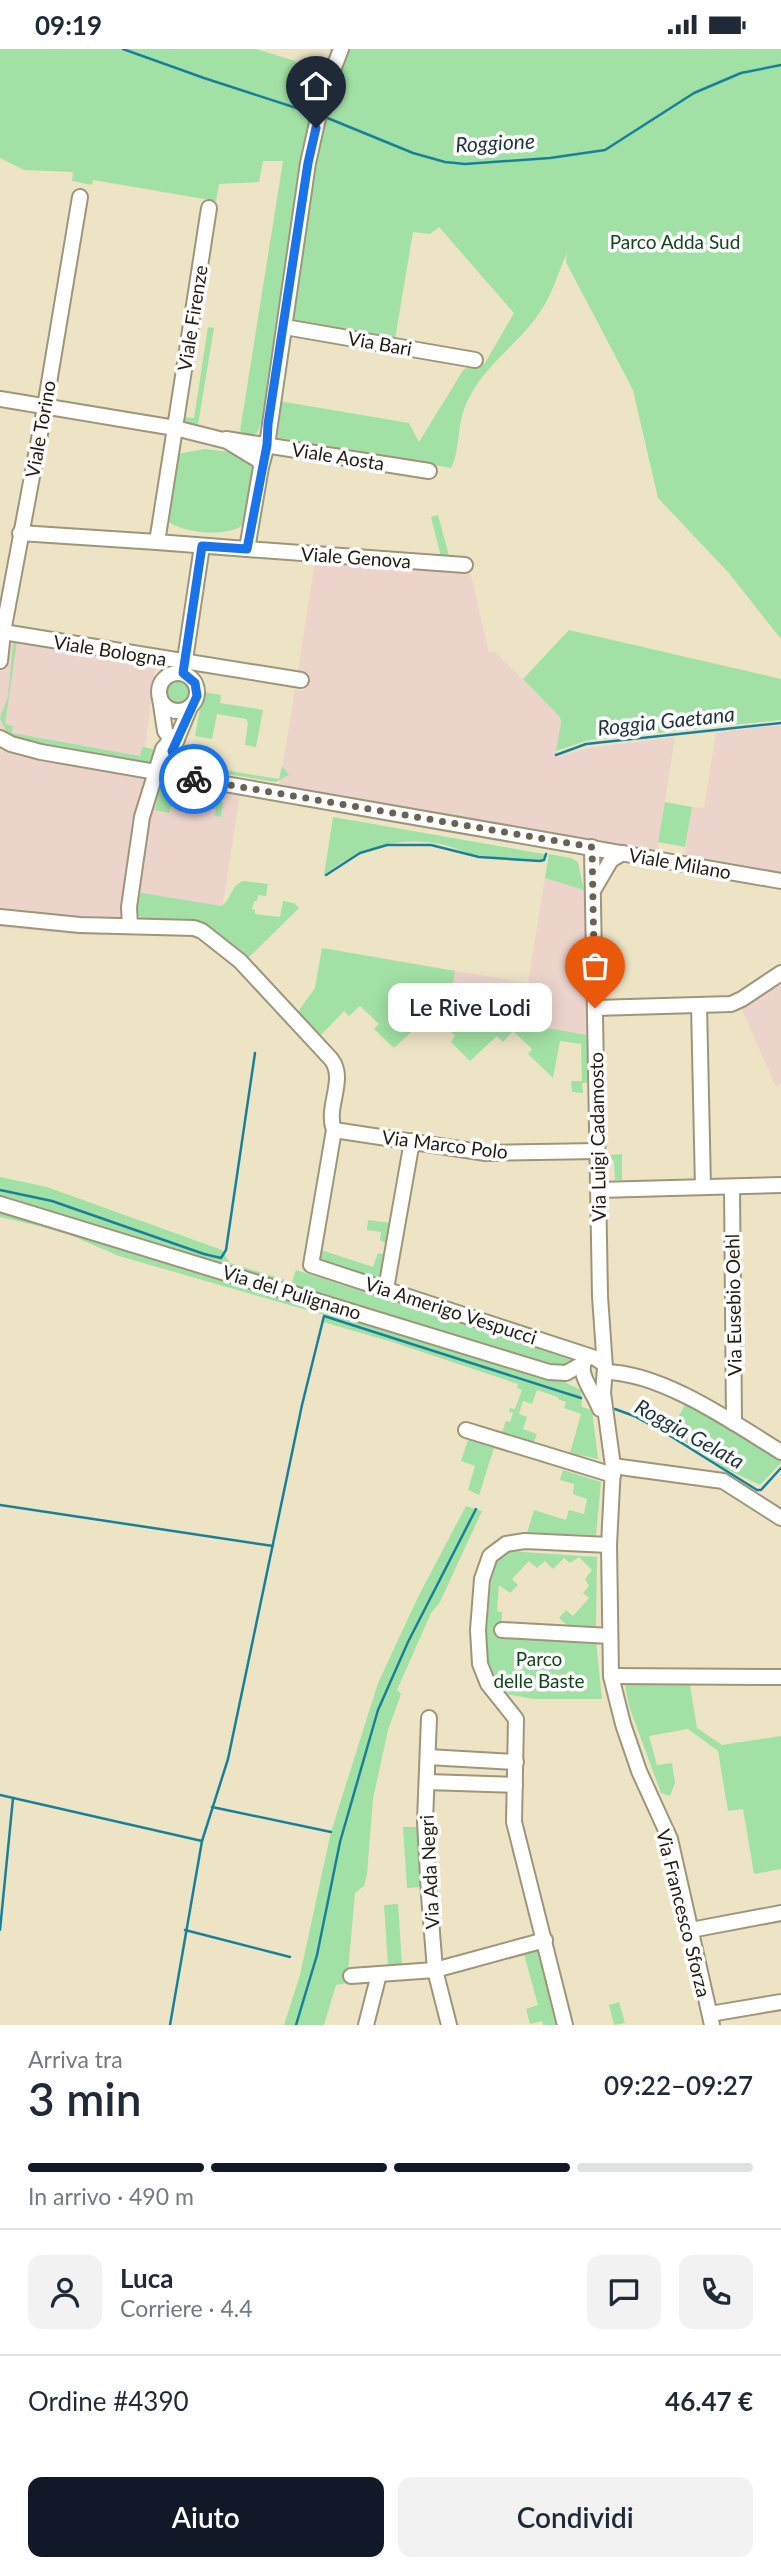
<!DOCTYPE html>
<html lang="it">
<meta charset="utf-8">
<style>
body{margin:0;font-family:Lato,sans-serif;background:#f2f2f3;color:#1f2937;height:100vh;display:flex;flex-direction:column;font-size:26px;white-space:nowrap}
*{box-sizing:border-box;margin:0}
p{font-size:23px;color:#747a83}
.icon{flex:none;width:38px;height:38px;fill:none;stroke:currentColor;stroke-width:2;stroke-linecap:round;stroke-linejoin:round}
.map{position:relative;height:1976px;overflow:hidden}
.sheet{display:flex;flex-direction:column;background:#fff;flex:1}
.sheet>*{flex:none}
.pin{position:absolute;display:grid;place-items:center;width:60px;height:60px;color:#fff;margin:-72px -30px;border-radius:50% 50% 50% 0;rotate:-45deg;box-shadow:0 0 7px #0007}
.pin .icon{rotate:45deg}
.courier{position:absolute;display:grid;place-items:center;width:70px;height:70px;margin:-35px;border:5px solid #1a73e8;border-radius:50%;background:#fff;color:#222;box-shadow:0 2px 9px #0007}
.bubble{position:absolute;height:49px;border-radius:14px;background:#fff;box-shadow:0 4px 18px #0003;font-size:23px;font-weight:600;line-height:49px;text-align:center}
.headline em{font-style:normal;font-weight:600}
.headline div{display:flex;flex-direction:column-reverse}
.headline{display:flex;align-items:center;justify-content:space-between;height:119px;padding:0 28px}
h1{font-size:46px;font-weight:600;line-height:52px}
.bar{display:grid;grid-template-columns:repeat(4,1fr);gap:10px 7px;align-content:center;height:84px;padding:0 28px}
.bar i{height:9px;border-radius:5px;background:#e0e1e3}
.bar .selected{background:#111827}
.bar p{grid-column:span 4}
.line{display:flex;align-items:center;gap:18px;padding:0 28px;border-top:2px solid #e0e1e3}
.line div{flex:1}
.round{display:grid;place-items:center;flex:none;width:74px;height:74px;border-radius:14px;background:#f2f2f3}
.action{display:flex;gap:14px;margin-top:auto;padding:14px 28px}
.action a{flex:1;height:80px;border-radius:14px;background:#111827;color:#fff;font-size:28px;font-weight:600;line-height:80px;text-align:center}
.action a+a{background:#f2f2f3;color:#1f2937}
.status{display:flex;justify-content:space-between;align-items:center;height:49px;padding:0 35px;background:#fff;direction:ltr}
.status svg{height:19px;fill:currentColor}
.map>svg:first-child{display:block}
.commercial{fill:#ecd4cb}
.green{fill:#a1e1a5}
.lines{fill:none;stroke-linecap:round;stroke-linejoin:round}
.stream{stroke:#198099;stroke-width:2.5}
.minor-casing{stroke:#9e967a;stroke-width:18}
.minor{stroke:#fff;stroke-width:14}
.done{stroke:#686352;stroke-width:7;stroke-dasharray:0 12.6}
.route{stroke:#1a73e8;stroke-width:9}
.labels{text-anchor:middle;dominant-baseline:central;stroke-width:7;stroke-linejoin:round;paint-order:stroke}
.park-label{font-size:19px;fill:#0f471a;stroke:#fff}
.street-label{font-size:19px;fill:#211d13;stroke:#fff}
.water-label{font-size:21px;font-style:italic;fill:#1e333b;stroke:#fff}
</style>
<div class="status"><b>09:19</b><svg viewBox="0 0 49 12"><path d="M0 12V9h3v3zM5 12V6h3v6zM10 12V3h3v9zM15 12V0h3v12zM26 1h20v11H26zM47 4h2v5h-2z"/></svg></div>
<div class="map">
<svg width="781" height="1976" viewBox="0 0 781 1976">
<rect width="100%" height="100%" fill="#ede4c6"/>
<g class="commercial">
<polygon points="315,512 470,523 489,603 494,602 560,667 561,674 555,709 587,699 675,688 656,809 278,744 295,641 304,642 307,624 298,622"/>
<polygon points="4,584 157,609 145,698 155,702 148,721 0,688 0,618"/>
<polygon points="771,677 781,677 781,830 683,814 692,758 704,759 716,683"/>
<polygon points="0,702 241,739 216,899 191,886 80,886 0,878"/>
<polygon points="545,829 592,843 594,988 315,939 322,899 528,934"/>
<polygon points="781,929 781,1034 776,1038 740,956"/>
</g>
<g class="green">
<path d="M0,0h256l36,11 45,19 12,-30h432v590l-53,-67 -70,-74 -25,-108 -67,-128 1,-9c-9,19 -14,40 -27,59 -21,32 -55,52 -72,88 -12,22 -7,49 -17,68l-178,-30 6,-37 130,22 10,19 45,-73 21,-6 29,-50 -75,-86 -9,7 -17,-2 -18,107 -115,-20 -18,102 -5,12 -9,2 -8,-4 43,-270h-20l-4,21 -40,2 -3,17 -123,-21 -1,5 -20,-4 1,-9 -49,-2 -24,-12z"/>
<polygon points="208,278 214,279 198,376 184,373 183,368 194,369"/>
<path d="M204,400l26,3 25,13 -10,58c-13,15 -63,11 -77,-2l10,-67z"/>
<polygon points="438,466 449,507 441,508 431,468"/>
<polygon points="569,581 781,630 781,671 589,691 556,702 561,674 560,668 523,630"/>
<polygon points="17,592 5,675 13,677 12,684 140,707 142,698 153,700 156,704 153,714 22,691 7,684 0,669 8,647 13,595"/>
<circle cx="179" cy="642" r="14"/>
<polygon points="203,643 221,646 220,654 263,661 256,698 245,696 248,674 246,670 217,665 212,690 195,687"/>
<polygon points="179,699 190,700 188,715 279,730 282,717 289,726 276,733 189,719 185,717 177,700"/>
<polygon points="159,739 220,750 223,754 221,768 215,767 216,760 205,758 205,756 174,751 169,764 155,761 158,747 155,740"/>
<polygon points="665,753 692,758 685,798 658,793"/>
<path d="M333,768l211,37v3l-3,3c-23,-2 -48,-1 -70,-6 -9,-3 -17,-6 -26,-9 -46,-10 -85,2 -121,30z"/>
<polygon points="549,805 571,809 578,813 584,841 545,829"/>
<path d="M244,832l24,3 -2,12 -8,-1 -1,6h-3l-2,8 3,1v4l25,3 3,-16 11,2 5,5 -52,51 -56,-38 -43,-1 -10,-4 -2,-3v-21l85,14c11,-6 9,-21 23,-25z"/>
<polygon points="322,899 455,922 448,962 587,986 587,1034 582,1034 583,1044 572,1043 571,1032 582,1032 581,995 560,992 553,1029 528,1005 532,1000 513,982 503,993 497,987 470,1012 451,993 455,987 437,969 426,980 420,975 394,999 374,980 379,975 360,957 349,967 344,962 319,988 297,964 315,939"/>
<polygon points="622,1105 622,1131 615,1131 614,1112 609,1109 609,1106"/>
<polygon points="0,1128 47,1138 222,1201 230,1214 292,1233 296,1221 568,1308 574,1305 566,1334 581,1341 582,1358 592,1361 598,1410 570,1404 581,1365 564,1359 566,1353 558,1350 558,1348 537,1341 532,1355 523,1352 519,1365 527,1368 523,1380 537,1385 534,1393 502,1383 506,1372 510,1373 513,1364 509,1363 510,1359 515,1360 522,1341 517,1339 518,1335 392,1293 323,1273 324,1266 119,1207 70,1186 43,1178 0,1168"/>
<polygon points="368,1171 391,1174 387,1195 380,1191 381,1183 367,1181"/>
<polygon points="321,1201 373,1218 378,1204 386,1206 381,1232 319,1214"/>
<polygon points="686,1354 730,1378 781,1411 781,1414 760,1436 726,1420 670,1383"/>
<polygon points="468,1391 494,1399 479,1446 468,1441 475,1417 461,1412"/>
<polygon points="563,1421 601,1433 596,1486 527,1484 534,1461 566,1471 569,1461 584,1465 587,1450 573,1445 574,1435 560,1431"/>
<polygon points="466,1457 482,1462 440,1553 431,1564 397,1641 401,1645 388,1681 373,1750 367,1825 364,1837 355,1844 347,1934 336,1936 324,1976 284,1976 300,1926 331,1783 378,1634 419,1546"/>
<polygon points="509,1502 597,1508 596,1579 568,1577 559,1569 566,1561 573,1567 589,1549 583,1544 589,1537 585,1530 592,1521 579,1508 570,1514 564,1509 553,1520 545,1512 537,1519 529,1512 512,1530 518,1536 510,1544 499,1536 497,1562 502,1563 501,1587 596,1592 602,1650 533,1650 507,1645 495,1632 485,1602 492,1518 500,1506"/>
<polygon points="625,1636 690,1636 697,1679 722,1696 781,1687 781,1820 754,1825 743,1760 728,1762 718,1702 688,1680 649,1687 657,1716 672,1714 675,1734 670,1747 661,1744 629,1657"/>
<polygon points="403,1778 418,1778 421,1838 407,1839"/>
<polygon points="398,1855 402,1916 388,1917 384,1856"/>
<polygon points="540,1901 559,1976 543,1976 542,1972 530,1975 526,1960 538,1956 524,1905"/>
<polygon points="619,1953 625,1974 614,1976 609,1956"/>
</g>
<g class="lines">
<g class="stream">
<polyline points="123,0 204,29 315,65"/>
<polyline points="325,68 413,104 445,113 465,115 550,109 605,101 694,44 741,24 781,16"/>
<polyline points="556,706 586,695 781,674"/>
<polyline points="326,826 360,804 387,796 431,796 479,808 540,812 544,811 546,805"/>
<polyline points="0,1141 52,1152 204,1205 221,1209 226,1201 255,1004"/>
<polyline points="615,1360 634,1367 664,1383 757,1441 761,1441 781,1419"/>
<polyline points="0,1456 273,1497"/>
<polyline points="0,1746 202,1792"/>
<polyline points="212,1758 331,1783"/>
<polyline points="0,1881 13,1749"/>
<polyline points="185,1881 290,1908"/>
<polyline points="170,1976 202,1792 228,1710 302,1356 324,1267 581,1349"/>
<polyline points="296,1976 317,1906 340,1793 378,1661 408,1593 476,1460"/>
</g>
<defs>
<g id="minor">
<polyline points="285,278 475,311"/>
<polyline points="0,350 175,379 209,159"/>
<polygon points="175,379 227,392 260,412 261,418 247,500 157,493"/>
<polyline points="226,390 429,422"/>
<polyline points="261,418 267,396 308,114 323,47 341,0"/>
<polyline points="20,484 157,493"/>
<polyline points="247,500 465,516"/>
<polyline points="3,583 301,631"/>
<polyline points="0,612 3,583 45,358 80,148"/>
<polyline points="183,624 202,497"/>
<circle cx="178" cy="643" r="19"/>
<polyline points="160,649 165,682 168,686 177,690"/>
<polyline points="190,658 172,702 178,716 192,729"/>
<polyline points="0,689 11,695 41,703 781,832"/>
<polyline points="592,798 600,1247 605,1319 603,1344 613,1417 609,1496 611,1627 623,1675 639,1722 670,1790 712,1976"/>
<polyline points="594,840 611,811 623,804"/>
<path d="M0,868l80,8 114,3 8,3 38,30 91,98c16,20 -6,48 3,71l-23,135 284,93 9,6"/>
<polyline points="130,877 129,858 142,768 163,700 168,694 177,690"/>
<polyline points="699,956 703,1138"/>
<polyline points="595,959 731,955 742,950 781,924"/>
<polyline points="334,1081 486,1104 597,1102"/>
<polyline points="732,1138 734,1374"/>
<polyline points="598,1141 781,1136"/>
<polyline points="0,1155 549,1323 566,1324 582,1315"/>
<polyline points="386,1240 412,1092"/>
<path d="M586,1310c-11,13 8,33 14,50"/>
<path d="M605,1323c56,0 129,51 176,80"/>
<polyline points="466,1381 613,1426"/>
<polyline points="613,1417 723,1432 781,1469"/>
<polyline points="502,1581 610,1587"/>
<polyline points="611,1627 781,1628"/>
<polyline points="429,1669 425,1772 429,1846 435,1921 449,1976"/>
<polyline points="428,1708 516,1713"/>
<polyline points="427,1733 515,1736"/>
<polyline points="691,1881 781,1864"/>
<polyline points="351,1927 435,1921 545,1891"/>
<polyline points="710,1965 781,1953"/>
<polyline points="366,1976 379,1925"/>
<polyline points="565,1976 514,1773 516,1670 488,1635 480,1615 478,1581 482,1530 490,1507 506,1495 525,1492 609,1496"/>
</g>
</defs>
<use href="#minor" class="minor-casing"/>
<use href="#minor" class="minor"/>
</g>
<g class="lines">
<polyline class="done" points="194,730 592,798 595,959"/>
<polyline class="route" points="194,730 178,716 172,702 197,647 195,634 183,624 202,497 247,500 267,396 268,375 308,114 316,79"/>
</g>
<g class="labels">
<g class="park-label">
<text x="675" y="192">Parco Adda Sud</text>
<text x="539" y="1609">Parco<tspan x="539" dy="22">delle Baste</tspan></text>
</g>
<g class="street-label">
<text transform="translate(192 269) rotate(-81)">Viale Firenze</text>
<text transform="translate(380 294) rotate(10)">Via Bari</text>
<text transform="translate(40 380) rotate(-80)">Viale Torino</text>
<text transform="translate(338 407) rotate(9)">Viale Aosta</text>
<text transform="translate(356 508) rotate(4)">Viale Genova</text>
<text transform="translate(110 601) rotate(9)">Viale Bologna</text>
<text transform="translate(680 814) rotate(10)">Viale Milano</text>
<text transform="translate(597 1088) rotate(-91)">Via Luigi Cadamosto</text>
<text transform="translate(445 1095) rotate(7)">Via Marco Polo</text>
<text transform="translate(292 1243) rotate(17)">Via del Pulignano</text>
<text transform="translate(733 1256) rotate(-91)">Via Eusebio Oehl</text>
<text transform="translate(451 1261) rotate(18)">Via Amerigo Vespucci</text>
<text transform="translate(429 1823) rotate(-93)">Via Ada Negri</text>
<text transform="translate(684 1864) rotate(76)">Via Francesco Sforza</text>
</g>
<g class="water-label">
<text transform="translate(495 93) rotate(-3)">Roggione</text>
<text transform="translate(666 671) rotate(-6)">Roggia Gaetana</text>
<text transform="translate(690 1384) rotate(29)">Roggia Gelata</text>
</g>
</g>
</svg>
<div class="pin" style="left:595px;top:959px;background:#ea580c"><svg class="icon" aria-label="bag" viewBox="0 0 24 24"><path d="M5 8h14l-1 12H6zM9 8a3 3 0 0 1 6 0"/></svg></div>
<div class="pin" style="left:316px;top:79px;background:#1f2937"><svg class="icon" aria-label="home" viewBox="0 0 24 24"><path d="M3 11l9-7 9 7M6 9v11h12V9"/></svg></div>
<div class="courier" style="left:194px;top:730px"><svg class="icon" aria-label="bike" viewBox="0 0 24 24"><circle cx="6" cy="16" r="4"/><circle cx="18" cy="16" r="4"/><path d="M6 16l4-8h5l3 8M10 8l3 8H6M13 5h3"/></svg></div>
<div class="bubble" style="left:388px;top:934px;width:164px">Le Rive Lodi</div>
</div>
<section class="sheet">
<div class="headline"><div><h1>3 min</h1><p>Arriva tra</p></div><em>09:22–09:27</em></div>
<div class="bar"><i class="selected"></i><i class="selected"></i><i class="selected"></i><i></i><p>In arrivo · 490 m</p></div>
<div class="line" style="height:126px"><a class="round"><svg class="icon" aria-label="person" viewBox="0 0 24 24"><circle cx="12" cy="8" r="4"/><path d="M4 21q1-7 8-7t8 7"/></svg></a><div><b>Luca</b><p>Corriere · 4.4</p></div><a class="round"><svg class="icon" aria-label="chat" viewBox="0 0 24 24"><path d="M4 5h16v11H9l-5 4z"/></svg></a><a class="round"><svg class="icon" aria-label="phone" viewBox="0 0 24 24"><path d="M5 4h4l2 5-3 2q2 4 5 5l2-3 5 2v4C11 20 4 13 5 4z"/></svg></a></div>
<div class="line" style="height:91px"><div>Ordine #4390</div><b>46.47 €</b></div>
<div class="action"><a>Aiuto</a><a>Condividi</a></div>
</section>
